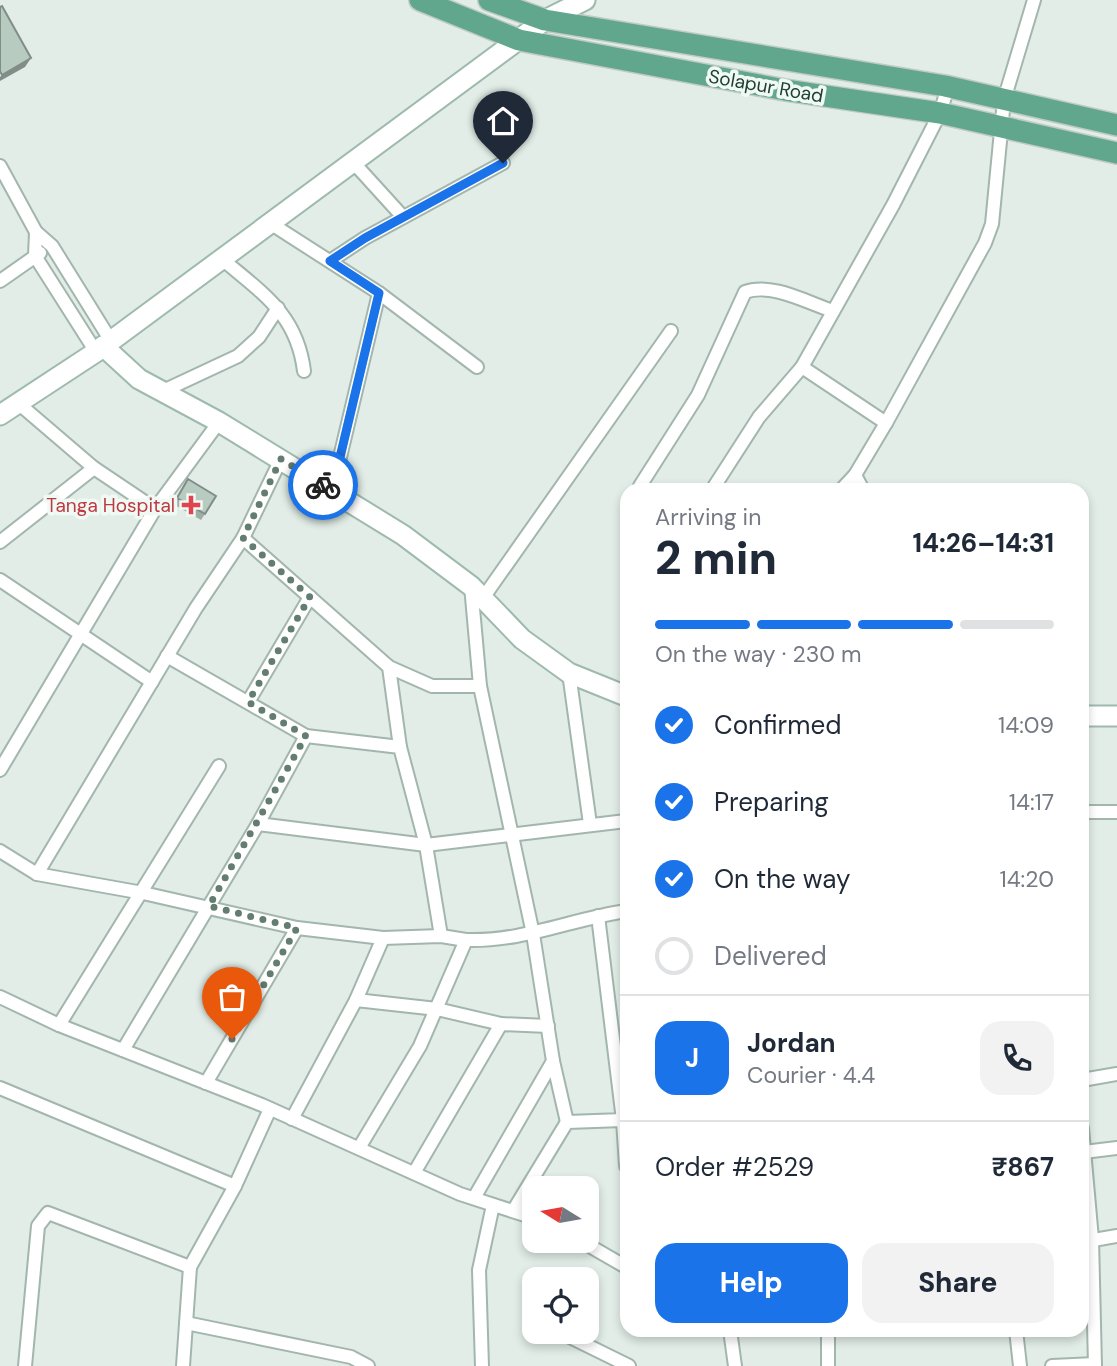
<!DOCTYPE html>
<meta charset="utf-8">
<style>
body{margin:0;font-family:"DM Sans",sans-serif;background:#f2f2f3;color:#1f2937;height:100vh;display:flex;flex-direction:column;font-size:26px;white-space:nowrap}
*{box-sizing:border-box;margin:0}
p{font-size:23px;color:#747a83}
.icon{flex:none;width:38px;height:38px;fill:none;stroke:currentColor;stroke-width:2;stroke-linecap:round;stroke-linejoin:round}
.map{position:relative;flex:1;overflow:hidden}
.panel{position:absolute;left:620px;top:483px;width:469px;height:854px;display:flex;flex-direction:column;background:#fff;border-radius:21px;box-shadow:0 4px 10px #0003}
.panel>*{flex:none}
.needle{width:46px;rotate:281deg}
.tools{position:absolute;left:522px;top:1176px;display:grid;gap:14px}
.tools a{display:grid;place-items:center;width:77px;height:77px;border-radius:14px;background:#fff;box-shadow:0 4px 10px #0003;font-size:35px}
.pin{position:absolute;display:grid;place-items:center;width:60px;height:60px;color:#fff;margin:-72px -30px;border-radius:50% 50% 50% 0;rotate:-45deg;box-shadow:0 0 7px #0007}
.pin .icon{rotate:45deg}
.courier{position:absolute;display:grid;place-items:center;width:70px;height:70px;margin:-35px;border:5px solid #1a73e8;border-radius:50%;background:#fff;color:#222;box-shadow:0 2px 9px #0007}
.headline em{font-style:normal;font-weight:800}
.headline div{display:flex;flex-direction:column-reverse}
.headline{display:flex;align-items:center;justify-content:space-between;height:119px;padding:0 35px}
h1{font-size:46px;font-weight:800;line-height:52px}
.bar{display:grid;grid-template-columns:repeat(4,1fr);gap:10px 7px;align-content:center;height:84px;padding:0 35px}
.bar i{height:9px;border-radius:5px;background:#e0e1e3}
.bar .current{background:#1a73e8}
.bar p{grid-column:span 4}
.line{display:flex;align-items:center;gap:18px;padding:0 35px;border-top:2px solid #e0e1e3}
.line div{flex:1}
.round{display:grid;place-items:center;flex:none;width:74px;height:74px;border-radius:21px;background:#f2f2f3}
ol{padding:0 35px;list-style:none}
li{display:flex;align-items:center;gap:21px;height:77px}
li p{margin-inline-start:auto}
li .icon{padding:7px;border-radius:50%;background:#1a73e8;color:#fff;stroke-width:4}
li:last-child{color:#747a83}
li i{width:38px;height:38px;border:4px solid #e0e1e3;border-radius:50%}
.action{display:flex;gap:14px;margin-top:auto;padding:14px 35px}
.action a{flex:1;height:80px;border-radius:21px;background:#1a73e8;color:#fff;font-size:28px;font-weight:800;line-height:80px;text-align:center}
.action a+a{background:#f2f2f3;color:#1f2937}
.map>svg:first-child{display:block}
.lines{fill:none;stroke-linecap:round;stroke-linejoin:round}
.street-casing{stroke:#a3b6ad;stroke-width:16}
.secondary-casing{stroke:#9ebaad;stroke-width:23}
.primary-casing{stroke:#c0cac6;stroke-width:24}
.street{stroke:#fff;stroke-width:12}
.secondary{stroke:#fff;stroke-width:19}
.primary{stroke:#60a78d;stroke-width:21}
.wall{fill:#9eafa6}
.shaded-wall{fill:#818e87}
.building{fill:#b8cbc1;stroke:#818e87;stroke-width:2}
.done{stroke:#637d72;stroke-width:7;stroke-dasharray:0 12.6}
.route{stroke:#1a73e8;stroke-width:9}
.health-dot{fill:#e0444e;stroke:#f1f9f4;stroke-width:2.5}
.labels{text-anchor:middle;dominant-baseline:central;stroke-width:7;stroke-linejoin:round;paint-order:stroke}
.street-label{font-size:19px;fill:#1f4033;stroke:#f1f9f4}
.health-label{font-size:19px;fill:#be3a42;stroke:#f1f9f4;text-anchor:end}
</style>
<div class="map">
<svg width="1117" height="1366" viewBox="0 0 1117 1366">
<rect width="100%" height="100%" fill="#e1ede6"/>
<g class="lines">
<defs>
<g id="street">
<polyline points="353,162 403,217"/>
<polyline points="0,166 36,232 52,246 111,341"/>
<polyline points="270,223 379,293 477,367"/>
<polyline points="36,232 35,256 96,352"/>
<path d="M222,259c40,34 75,55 82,112"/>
<polyline points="330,261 365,238 503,163"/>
<polyline points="0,281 40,253"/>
<polyline points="802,367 886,423"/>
<polyline points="161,392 238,356 259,337 278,308"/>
<polyline points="18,403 94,468 155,509"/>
<polyline points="855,475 863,490"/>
<path d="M640,486l58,-91 47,-103c26,-10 63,11 88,19"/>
<polyline points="712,490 759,417 802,367 893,205 940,113 948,87"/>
<polyline points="841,490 855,475 886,423 985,243 992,224 1004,100 1034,0"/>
<polyline points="332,491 379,293"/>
<polyline points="243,538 389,667 400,747"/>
<polyline points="0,542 94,468"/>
<polyline points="0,580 152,682"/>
<polyline points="483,598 671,331"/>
<polyline points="167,656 306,736"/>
<polyline points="389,667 432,686 480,686 471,586"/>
<polyline points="569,673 590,824"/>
<polyline points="248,702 310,597"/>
<polyline points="0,770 155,509 219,422"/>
<polyline points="1082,812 1117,812"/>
<polyline points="258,824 426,845 626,821"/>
<polyline points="0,851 37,874 143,893 297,928"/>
<polyline points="37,874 196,608 243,538 281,459"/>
<polyline points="0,997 59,1025 262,1105 460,1194 534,1218"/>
<polyline points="356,1000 437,1009 501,1024"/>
<polyline points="59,1025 219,766"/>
<polyline points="123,1050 258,824 306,736 400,747 426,845 441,936"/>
<polyline points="553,1061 567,1122"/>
<polyline points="1082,1080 1117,1074"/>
<polyline points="206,1083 297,928 383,938 441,936 466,940"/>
<polyline points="0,1088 235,1186"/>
<polyline points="292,1119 356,1000 383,938"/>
<polyline points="623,1120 626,1166"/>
<polyline points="1082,1128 1092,1239 1095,1366"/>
<path d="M359,1148l61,-102 46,-106c56,2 106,-21 160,-29"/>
<polyline points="1084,1152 1117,1148"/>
<polyline points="414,1173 501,1024 548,1026"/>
<polyline points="474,1198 553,1061 533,934 480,686"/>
<polyline points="513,1211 567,1122 623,1120 598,916"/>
<polyline points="581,1241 626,1267"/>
<polyline points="1082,1242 1117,1236"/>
<polyline points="186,1323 351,1357 368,1366"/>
<polyline points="730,1330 735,1366"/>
<polyline points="1016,1330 1020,1366"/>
<polyline points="560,1332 629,1366"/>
<polyline points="25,1366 38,1226 48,1213 190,1267"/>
<polyline points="183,1366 190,1267 235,1186 270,1109"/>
<polyline points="482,1366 479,1270 493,1205"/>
<polyline points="828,1366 828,1330"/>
<polyline points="1052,1366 1095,1364"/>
</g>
<g id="secondary">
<polyline points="103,346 139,379 219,422 403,535 471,586 522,639 569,673 626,696"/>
<polyline points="0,415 96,352 545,20 585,0"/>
<polyline points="1082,716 1117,716"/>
</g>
<g id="primary">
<polyline points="420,0 519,40 785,90 940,113 1117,153"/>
<polyline points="489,0 545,20 945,86 1117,125"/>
</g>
</defs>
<use href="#street" class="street-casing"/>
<use href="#secondary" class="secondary-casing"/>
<use href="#primary" class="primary-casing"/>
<use href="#street" class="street"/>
<use href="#secondary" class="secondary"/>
<use href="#primary" class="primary"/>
</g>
<polygon class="wall" points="188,479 205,514 201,520 173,504"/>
<polygon class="shaded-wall" points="31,58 25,67 0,81 0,77 2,75"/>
<g class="building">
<polygon points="2,6 31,58 2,75 0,71 0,7"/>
<polygon points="188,479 216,496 205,514 177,498"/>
</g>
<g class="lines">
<polyline class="done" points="232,1039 297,928 209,906 306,736 248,702 310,597 243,538 281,459 323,485"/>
<polyline class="route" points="323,485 332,491 379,293 330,261 365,238 503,163"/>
</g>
<path class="health-dot" d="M187.5 494.5h7v7h7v7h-7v7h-7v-7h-7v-7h7z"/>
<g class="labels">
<g class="street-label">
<text transform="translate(766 86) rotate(10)">Solapur Road</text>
</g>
<g class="health-label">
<text x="175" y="505">Tanga Hospital</text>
</g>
</g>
</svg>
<div class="tools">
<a><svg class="needle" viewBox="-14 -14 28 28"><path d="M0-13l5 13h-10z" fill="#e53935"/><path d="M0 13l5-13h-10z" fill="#747a83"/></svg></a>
<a><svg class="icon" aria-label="locate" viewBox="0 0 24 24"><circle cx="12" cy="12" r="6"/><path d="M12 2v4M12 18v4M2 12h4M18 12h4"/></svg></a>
</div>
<div class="pin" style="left:232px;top:1039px;background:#ea580c"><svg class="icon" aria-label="bag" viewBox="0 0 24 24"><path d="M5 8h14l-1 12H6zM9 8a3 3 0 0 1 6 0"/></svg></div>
<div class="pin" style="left:503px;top:163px;background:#1f2937"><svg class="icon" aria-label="home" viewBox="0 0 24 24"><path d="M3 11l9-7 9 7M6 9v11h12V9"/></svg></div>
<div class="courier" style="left:323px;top:485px"><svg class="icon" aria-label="bike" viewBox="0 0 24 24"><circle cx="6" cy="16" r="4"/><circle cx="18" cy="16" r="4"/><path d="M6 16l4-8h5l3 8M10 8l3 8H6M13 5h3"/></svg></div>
<section class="panel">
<div class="headline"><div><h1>2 min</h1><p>Arriving in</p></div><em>14:26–14:31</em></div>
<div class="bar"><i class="current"></i><i class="current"></i><i class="current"></i><i></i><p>On the way · 230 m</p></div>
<ol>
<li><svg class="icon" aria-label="check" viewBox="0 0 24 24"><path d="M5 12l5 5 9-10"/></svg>Confirmed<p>14:09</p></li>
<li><svg class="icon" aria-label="check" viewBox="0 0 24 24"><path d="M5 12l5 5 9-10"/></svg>Preparing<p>14:17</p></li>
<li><svg class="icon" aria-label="check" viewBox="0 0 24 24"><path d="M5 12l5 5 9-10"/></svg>On the way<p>14:20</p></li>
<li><i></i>Delivered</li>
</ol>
<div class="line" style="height:126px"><b class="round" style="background:#1a73e8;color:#fff">J</b><div><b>Jordan</b><p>Courier · 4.4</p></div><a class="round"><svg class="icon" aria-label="phone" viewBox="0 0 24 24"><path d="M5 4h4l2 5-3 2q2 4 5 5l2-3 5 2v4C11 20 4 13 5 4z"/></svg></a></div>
<div class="line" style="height:91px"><div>Order #2529</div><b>₹867</b></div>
<div class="action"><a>Help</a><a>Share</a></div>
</section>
</div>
